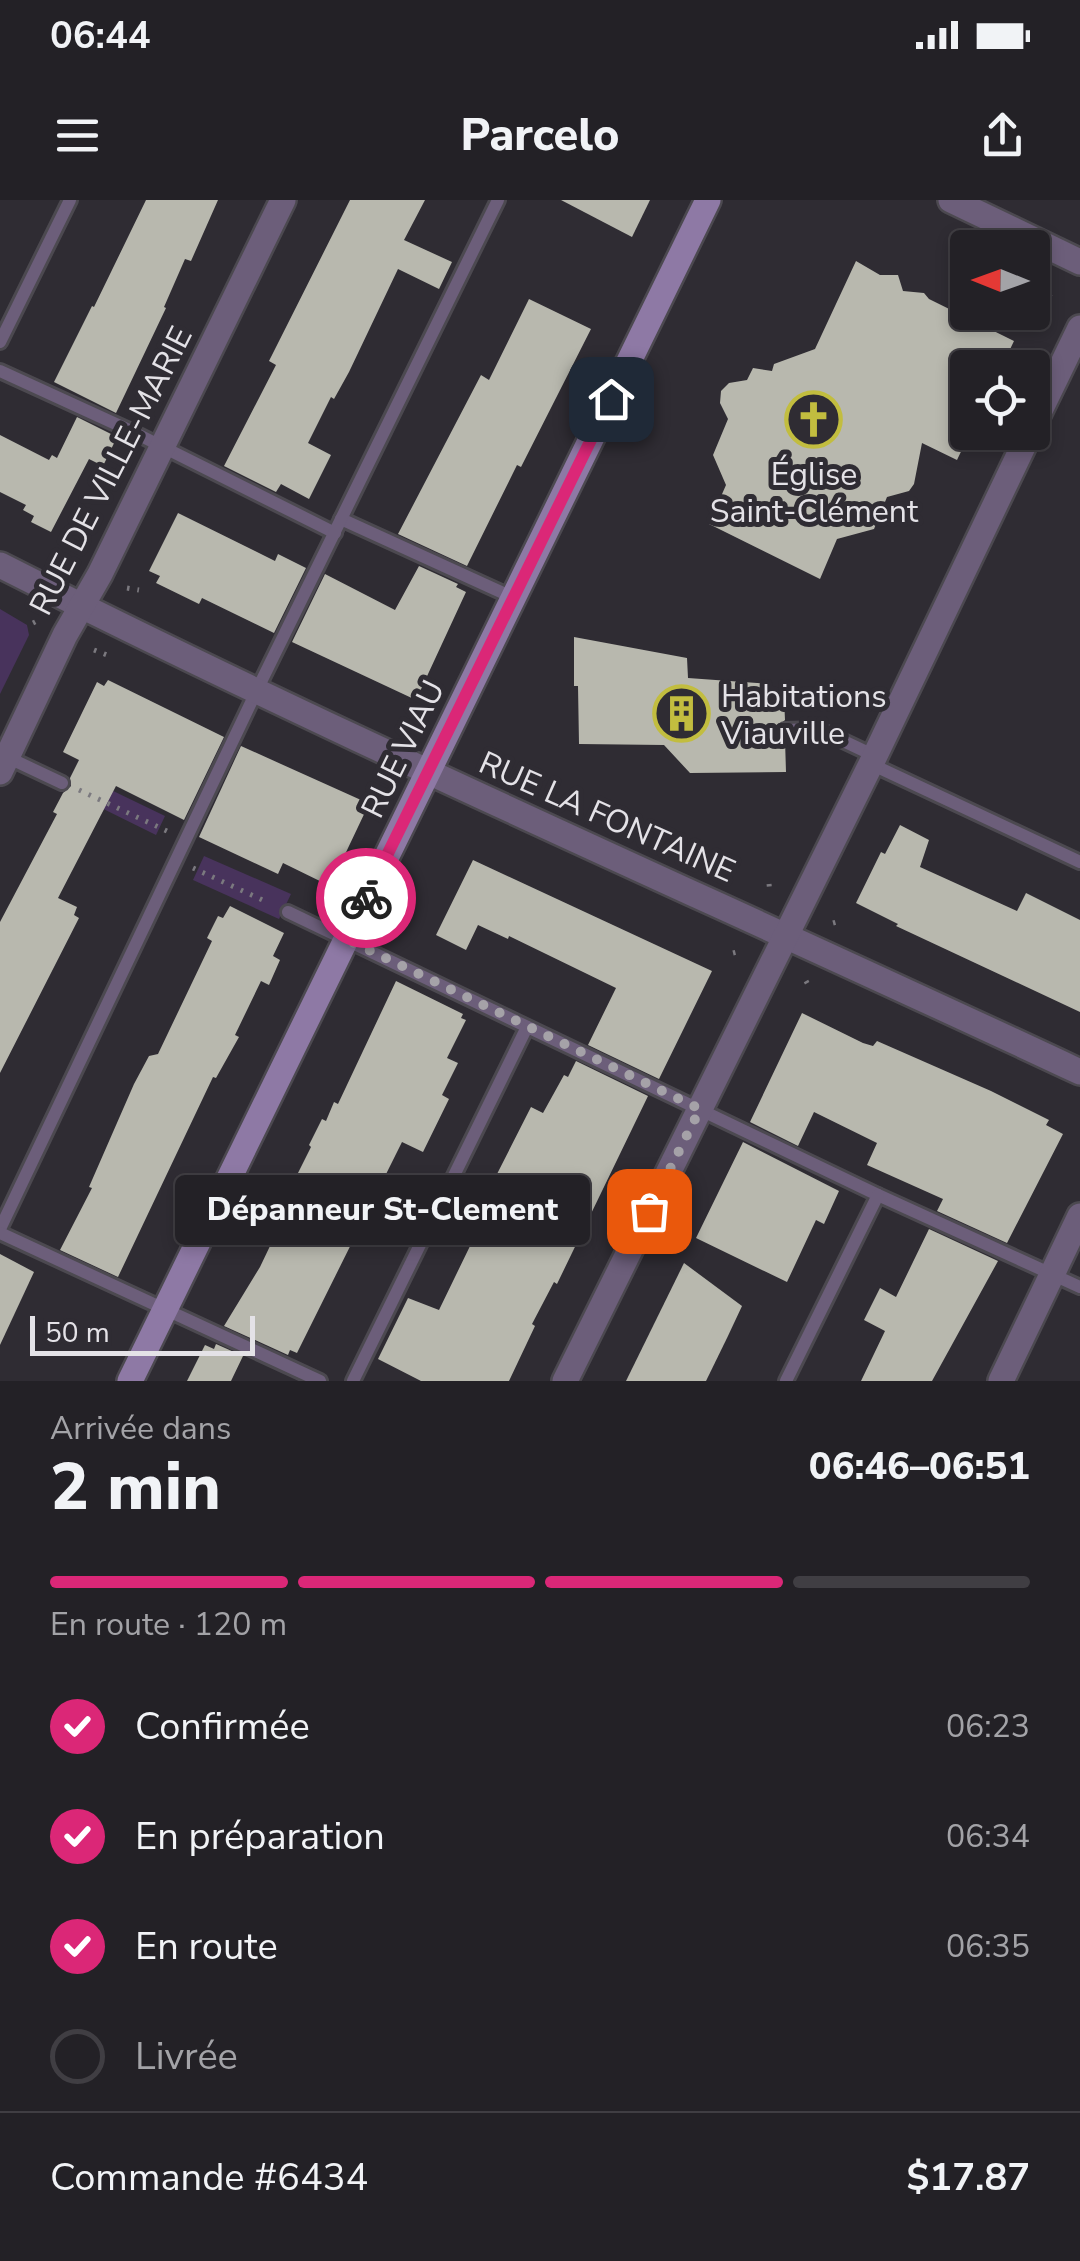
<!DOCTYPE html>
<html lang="fr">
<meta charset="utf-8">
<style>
body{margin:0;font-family:"Nunito Sans",sans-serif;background:#2f2e32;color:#f1f3f6;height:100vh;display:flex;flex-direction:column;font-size:38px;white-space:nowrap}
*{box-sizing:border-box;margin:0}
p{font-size:32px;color:#a3a3a7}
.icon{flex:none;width:55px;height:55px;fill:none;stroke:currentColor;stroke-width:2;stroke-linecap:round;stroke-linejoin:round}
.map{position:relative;height:1181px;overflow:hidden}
.drawer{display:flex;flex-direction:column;background:#232126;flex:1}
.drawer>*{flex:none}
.needle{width:65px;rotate:271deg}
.controls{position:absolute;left:950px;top:30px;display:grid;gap:20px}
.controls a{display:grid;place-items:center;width:100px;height:100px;border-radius:10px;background:#232126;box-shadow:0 5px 15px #0003,0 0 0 2px #403e43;font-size:50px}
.scale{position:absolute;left:30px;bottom:25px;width:225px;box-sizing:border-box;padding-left:10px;border:5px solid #e4e2e7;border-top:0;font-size:28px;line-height:35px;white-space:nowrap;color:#e4e2e7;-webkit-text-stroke:8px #2f2c33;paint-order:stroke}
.pin{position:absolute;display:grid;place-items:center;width:85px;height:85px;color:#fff;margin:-42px;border-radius:20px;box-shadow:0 5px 15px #0006}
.courier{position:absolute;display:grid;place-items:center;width:100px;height:100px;margin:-50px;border:8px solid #db2777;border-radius:50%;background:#fff;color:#222;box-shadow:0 2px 12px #0007}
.bubble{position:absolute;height:70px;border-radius:10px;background:#232126;box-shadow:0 5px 15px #0003,0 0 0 2px #403e43;font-size:32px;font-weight:800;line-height:70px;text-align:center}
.headline em{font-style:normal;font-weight:800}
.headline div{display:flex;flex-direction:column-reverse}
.headline{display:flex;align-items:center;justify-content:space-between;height:170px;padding:0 50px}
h1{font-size:65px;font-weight:800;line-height:75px}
.bar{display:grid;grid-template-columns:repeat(4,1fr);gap:15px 10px;align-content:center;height:120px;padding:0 50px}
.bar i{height:12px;border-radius:8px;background:#403e43}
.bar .current{background:#db2777}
.bar p{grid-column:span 4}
.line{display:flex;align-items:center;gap:25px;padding:0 50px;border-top:2px solid #403e43}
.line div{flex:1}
ol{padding:0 50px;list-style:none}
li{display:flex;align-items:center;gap:30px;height:110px}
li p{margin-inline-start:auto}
li .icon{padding:10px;border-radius:50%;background:#db2777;color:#fff;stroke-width:4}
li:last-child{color:#a3a3a7}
li i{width:55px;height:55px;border:5px solid #403e43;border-radius:50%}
.status{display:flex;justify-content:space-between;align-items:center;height:70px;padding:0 50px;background:#232126;direction:ltr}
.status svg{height:28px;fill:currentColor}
header{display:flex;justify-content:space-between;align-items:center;height:130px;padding:0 50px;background:#232126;font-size:45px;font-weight:800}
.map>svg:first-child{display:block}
.green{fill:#48335c}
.building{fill:#b8b8ae}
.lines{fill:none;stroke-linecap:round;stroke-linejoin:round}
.lane-casing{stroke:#4c4950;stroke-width:18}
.street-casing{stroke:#4c4950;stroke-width:30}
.secondary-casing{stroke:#4c4950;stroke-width:30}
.path{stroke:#7b797f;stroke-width:5;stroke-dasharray:2.5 8;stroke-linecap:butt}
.lane{stroke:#6c5e7a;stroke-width:12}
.street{stroke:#6c5e7a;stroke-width:25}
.secondary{stroke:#8e79a5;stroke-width:25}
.done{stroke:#a5a2a8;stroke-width:10;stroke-dasharray:0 18}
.route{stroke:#db2777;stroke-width:12}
.labels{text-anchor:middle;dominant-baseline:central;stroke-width:10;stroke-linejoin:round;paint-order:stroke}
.street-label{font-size:32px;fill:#e4e2e7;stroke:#2f2c33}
.poi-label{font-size:32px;fill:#e4e2e7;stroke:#2f2c33}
</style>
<div class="status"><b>06:44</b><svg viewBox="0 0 49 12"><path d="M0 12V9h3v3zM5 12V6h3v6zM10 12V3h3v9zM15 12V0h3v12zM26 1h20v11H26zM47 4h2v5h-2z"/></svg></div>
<header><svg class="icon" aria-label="menu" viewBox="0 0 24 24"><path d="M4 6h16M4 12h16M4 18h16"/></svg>Parcelo<svg class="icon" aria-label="share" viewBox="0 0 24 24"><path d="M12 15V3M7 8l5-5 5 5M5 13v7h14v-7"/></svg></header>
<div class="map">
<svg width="1080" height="1181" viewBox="0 0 1080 1181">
<rect width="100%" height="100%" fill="#2f2c33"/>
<g class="green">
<polygon points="0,409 27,425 29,435 0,494"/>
<polygon points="78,574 165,616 156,635 69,592"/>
<polygon points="204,656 291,694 279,719 193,680"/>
</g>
<g class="building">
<polygon points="146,0 218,0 191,61 185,59 164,107 166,108 116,213 54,182 92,106 94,107"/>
<polygon points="350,0 425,0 404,40 452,62 439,89 398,69 349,172 334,199 331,197 308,243 331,255 309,299 281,284 276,292 224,266 276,165 269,161"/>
<polygon points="561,0 650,0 632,37"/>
<polygon points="856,61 880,75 898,75 903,91 924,93 929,99 1014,141 1001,168 968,168 968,237 957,260 922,243 914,284 909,291 887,297 874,329 837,339 820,379 709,324 726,285 713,255 728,219 720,203 721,191 729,183 747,180 753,168 772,171 774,164 815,149"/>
<polygon points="529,99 591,129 521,267 517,265 467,366 398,334 481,175 489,180"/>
<polygon points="77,217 117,237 103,266 89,259 51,332 31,322 34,316 23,310 26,305 0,292 0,235 49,260 52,255 57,258"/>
<polygon points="178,313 275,361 278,354 306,368 274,433 202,398 199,404 156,383 160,376 149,371"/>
<polygon points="419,366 458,384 456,387 466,392 416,500 292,442 325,374 395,410"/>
<polygon points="574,437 687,458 688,478 772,484 772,497 784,498 785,520 775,529 777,536 785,540 786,572 690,573 664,545 579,544 578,486 574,486"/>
<polygon points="108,480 224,537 184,620 116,586 58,698 77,707 74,715 79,718 0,873 0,722 57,614 53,612 63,593 71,586 70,578 79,560 63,552 97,482 104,486"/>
<polygon points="241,546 361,600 358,604 367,608 330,686 283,663 278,674 199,637"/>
<polygon points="900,625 929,640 920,667 1017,711 1026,693 1080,720 1080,812 896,726 898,724 856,703 881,652 885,654"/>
<polygon points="473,660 712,771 659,879 588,845 616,788 509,736 508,739 478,725 466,750 436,735"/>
<polygon points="230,706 284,733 273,756 280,760 269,785 261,781 235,835 239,837 216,878 213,877 118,1077 60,1050 92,988 89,987 134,884 149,856 158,854 212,741 207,738 218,716 223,718"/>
<polygon points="396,781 463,814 461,818 466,820 447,858 458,863 442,895 449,899 423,952 402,942 297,1153 290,1150 288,1155 224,1126 260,1067 291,1002 285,999 311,947 309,945 322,919 326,921 334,902 338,904"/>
<polygon points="802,813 863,843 873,846 877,841 991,891 1049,920 1046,925 1063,934 1007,1043 937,1011 943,999 867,965 877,943 814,912 798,946 750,922"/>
<polygon points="576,861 648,896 557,1084 554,1082 532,1124 535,1126 509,1181 421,1181 378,1159 408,1098 439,1110 503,978 497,974 531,907 543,913 564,875 568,877"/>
<polygon points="743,942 839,991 824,1024 816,1020 787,1082 696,1038"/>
<polygon points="929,1029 998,1061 932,1181 861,1181 885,1131 864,1120 880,1088 896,1097"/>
<polygon points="0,1054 34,1072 0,1145"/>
<polygon points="684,1063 742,1106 727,1138 706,1181 626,1181"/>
<polygon points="216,1144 243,1156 231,1181 187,1181 205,1145 214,1149"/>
</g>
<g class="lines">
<defs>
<g id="lane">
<polyline points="0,142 70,0"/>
<polyline points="0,171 129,230 335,333"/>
<polyline points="341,319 514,398"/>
<polyline points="785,530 818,529 875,556"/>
<polyline points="7,557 62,583"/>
<polyline points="871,564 1080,662"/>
<polyline points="288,712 878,995 1080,1087"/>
<polyline points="0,1029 257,490 498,0"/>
<polyline points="0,1033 320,1181"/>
<polyline points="353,1181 527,827"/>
<polyline points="786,1181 878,995"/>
</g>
<g id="street">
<polyline points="951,0 1080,62"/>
<polyline points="1032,227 1080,128"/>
<path d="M0,365c355,180 720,338 1080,507"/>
<polyline points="0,572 65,435 100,374 283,0"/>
<polyline points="565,1181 871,564 1030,232"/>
<polyline points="1001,1181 1080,1016"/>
</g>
<polyline id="secondary" points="130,1181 708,0"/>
</defs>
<use href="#lane" class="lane-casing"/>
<use href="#street" class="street-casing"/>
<use href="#secondary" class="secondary-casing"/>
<g class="path">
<polyline points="1049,95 1057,90"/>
<polyline points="127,388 139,390"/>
<polyline points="33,423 37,421"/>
<polyline points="94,450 107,455"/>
<polyline points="410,523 412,534"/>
<polyline points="79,590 169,632"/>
<polyline points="193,668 269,703"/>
<polyline points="769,684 770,692"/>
<polyline points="833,723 840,721"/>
<polyline points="733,753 741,751"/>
<polyline points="806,781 811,790"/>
</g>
<use href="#lane" class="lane"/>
<use href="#street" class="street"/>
<use href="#secondary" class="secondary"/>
</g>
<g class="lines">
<polyline class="done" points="366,698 346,739 700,909 649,1011"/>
<polyline class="route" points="366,698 611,199"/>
</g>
<defs>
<symbol id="church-ring" viewBox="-11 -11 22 22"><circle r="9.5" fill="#2f2c33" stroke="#c2bd3f" stroke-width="1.5"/><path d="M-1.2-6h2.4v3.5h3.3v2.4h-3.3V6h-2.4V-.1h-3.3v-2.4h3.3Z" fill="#c2bd3f"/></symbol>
<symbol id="building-ring" viewBox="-11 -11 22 22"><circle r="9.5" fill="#2f2c33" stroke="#c2bd3f" stroke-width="1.5"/><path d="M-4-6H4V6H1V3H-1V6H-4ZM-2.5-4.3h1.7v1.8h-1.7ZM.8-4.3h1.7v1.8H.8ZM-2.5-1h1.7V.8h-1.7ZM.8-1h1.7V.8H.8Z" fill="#c2bd3f"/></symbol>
</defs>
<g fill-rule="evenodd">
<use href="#church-ring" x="782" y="188" width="63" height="63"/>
<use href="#building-ring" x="650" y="482" width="63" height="63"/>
</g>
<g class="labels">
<g class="street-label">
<text transform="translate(111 271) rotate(-63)">RUE DE VILLE-MARIE</text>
<text transform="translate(403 549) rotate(-64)">RUE VIAU</text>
<text transform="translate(607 617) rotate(24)">RUE LA FONTAINE</text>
</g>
<g class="poi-label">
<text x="814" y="274">Église<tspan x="814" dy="37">Saint-Clément</tspan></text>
<text x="721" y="496" text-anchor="start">Habitations<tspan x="721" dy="37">Viauville</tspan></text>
</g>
</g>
</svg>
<div class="controls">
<a><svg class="needle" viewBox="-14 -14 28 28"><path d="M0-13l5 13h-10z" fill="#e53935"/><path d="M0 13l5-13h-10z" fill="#a3a3a7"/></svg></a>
<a><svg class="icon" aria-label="locate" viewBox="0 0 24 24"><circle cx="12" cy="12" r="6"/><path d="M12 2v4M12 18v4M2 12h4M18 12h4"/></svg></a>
</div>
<div class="scale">50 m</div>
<div class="pin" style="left:649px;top:1011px;background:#ea580c"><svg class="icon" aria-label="bag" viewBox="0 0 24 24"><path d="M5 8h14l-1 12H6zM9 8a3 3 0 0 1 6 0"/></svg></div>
<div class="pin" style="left:611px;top:199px;background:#1f2937"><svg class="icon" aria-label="home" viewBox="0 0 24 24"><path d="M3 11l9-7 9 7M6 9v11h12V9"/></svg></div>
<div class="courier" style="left:366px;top:698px"><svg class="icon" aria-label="bike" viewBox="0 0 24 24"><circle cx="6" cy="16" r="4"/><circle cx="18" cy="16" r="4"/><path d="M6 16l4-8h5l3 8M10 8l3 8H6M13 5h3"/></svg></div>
<div class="bubble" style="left:175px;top:975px;width:415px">Dépanneur St-Clement</div>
</div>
<section class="drawer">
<div class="headline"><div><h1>2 min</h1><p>Arrivée dans</p></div><em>06:46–06:51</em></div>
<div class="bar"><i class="current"></i><i class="current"></i><i class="current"></i><i></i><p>En route · 120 m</p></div>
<ol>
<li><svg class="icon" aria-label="check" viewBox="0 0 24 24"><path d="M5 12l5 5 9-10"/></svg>Confirmée<p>06:23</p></li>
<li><svg class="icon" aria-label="check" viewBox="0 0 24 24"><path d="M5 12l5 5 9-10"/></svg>En préparation<p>06:34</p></li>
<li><svg class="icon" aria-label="check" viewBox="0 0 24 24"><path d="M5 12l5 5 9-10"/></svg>En route<p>06:35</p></li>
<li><i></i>Livrée</li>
</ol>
<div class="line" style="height:130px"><div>Commande #6434</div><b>$17.87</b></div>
</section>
